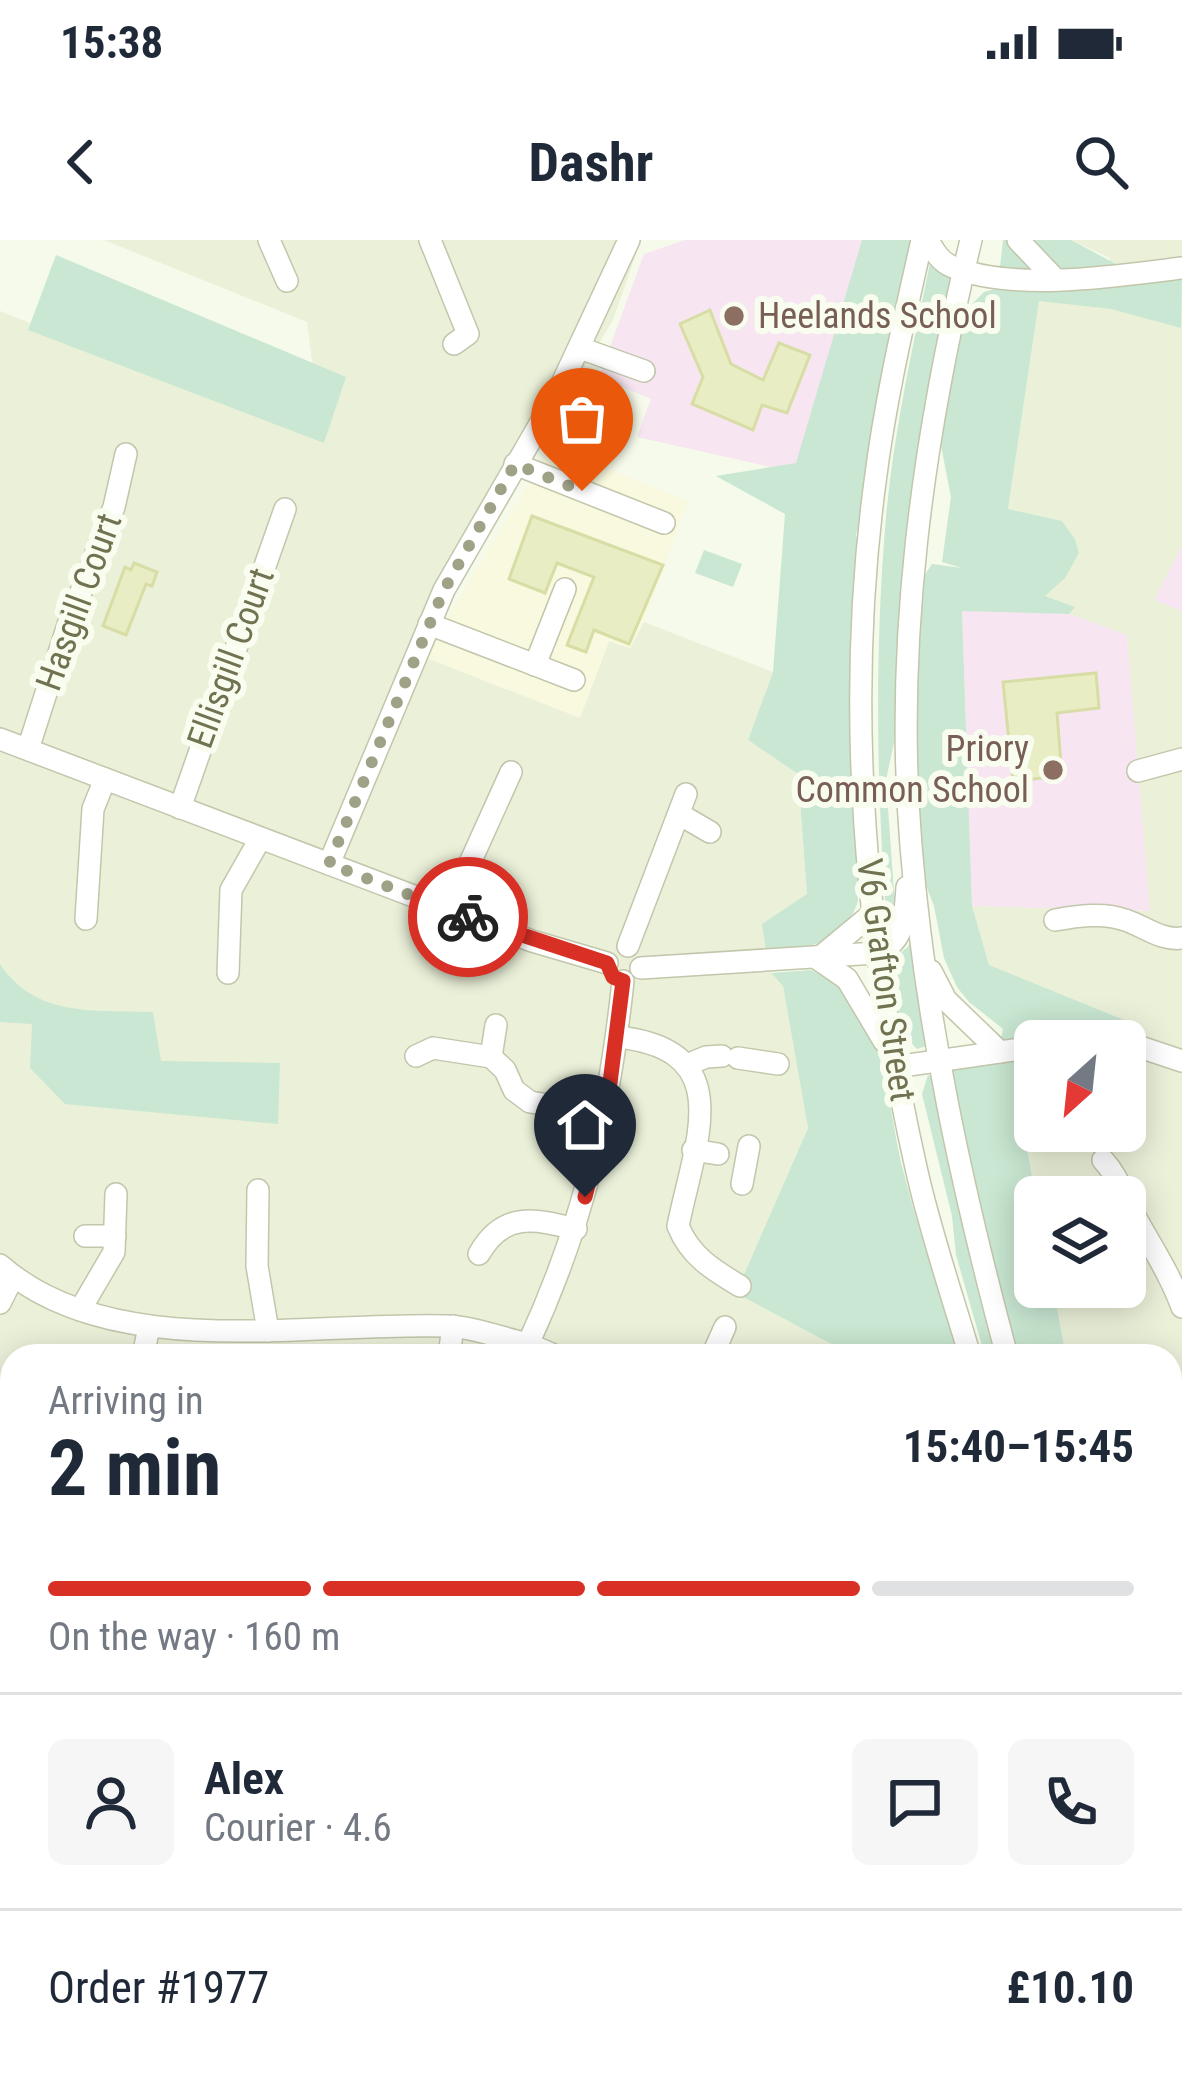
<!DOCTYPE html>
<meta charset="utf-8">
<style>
body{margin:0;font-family:"Roboto Condensed",sans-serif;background:#f6f6f7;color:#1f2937;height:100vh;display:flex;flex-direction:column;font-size:45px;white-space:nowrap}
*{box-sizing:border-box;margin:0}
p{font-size:39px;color:#747a83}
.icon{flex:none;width:66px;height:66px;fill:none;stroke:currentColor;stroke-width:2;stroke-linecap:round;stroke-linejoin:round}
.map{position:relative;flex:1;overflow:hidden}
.sheet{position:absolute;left:0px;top:1104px;width:1182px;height:747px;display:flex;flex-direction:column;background:#fff;border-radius:36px 36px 0 0;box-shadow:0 6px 30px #0003}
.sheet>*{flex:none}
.needle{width:78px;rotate:207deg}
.buttons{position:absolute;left:1014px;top:780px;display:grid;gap:24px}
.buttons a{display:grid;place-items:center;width:132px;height:132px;border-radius:18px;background:#fff;box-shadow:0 6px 30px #0003;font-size:60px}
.pin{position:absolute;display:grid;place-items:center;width:102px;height:102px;color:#fff;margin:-123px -51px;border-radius:50% 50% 50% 0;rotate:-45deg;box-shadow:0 0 12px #0007}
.pin .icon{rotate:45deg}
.courier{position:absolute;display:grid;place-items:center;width:120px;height:120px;margin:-60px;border:9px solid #d93025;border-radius:50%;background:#fff;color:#222;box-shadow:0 3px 15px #0007}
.summary em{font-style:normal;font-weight:700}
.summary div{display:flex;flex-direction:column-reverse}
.summary{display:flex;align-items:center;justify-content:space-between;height:204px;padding:0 48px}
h1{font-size:78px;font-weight:700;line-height:90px}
.bar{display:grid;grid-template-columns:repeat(4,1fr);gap:18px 12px;align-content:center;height:144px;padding:0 48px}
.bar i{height:15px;border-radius:9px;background:#e0e1e3}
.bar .selected{background:#d93025}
.bar p{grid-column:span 4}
.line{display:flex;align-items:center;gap:30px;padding:0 48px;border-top:3px solid #e0e1e3}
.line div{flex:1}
.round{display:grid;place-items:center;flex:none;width:126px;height:126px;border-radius:18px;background:#f6f6f7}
.status{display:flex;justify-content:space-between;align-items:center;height:84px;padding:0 60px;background:#fff;direction:ltr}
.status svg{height:33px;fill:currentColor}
header{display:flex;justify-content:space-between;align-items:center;height:156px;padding:0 48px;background:#fff;font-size:54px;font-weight:700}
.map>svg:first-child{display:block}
.residential{fill:#ebf1d9}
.commercial{fill:#f9f9df}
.education{fill:#f7e6f1}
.green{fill:#c9e7d2}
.building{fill:#e8edc4;stroke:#d8dda6;stroke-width:3}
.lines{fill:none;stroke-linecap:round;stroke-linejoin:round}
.minor-casing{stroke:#c2c6ab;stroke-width:24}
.major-casing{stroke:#d4d5ca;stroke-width:27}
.minor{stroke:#fff;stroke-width:21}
.major{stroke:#d8f1aa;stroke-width:24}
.done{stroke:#9fa286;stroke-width:12;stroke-dasharray:0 21.6}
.route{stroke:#d93025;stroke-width:15}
.education-dot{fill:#8d6e63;stroke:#f9fdf0;stroke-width:4.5}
.labels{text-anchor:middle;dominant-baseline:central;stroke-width:12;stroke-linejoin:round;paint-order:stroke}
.education-label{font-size:36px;fill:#785e54;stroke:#f9fdf0;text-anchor:start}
.street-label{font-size:36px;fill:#707250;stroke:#f9fdf0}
</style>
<div class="status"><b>15:38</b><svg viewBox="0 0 49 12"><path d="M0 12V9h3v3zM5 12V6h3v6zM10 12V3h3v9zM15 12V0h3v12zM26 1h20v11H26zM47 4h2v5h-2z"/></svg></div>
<header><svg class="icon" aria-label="back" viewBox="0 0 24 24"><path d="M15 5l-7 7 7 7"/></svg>Dashr<svg class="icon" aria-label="search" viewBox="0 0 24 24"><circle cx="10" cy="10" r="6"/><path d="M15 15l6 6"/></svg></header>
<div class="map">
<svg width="1182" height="1850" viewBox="0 0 1182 1850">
<rect width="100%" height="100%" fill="#f5faea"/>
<g class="residential">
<polygon points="104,0 641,0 613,80 429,384 580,477 609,401 630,408 644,382 773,432 748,500 798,534 807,655 766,711 771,733 783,746 808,888 737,1053 854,1116 12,1116 12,1260 0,1261 0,71 323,201 307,82"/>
<polygon points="1071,0 1182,0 1182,1288 1170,1282 1170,1116 1066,1116 1053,1047 1125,1047 1125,957 1036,957 1017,855 1035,853 1035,891 1125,891 1124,801 1129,782 989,726 972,666 1148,671 1127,395 1069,374 1044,356 1065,337 1079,313 1075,299 1062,281 1008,269 1039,60 1110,69 1110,18"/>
<polygon points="0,1631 12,1631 12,1839 1020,1839 1027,1843 1023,1850 0,1850"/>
</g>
<polygon class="commercial" points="551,206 688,261 644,382 630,408 609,401 580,478 424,417"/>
<g class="education">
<polygon points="685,0 865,0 806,235 637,197 651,159 599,137 644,14"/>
<polygon points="1182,306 1182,371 1154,360"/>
<polygon points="962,370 1069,374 1127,395 1150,671 972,666"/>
</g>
<g class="green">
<path d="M862,0h60l-47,242 -19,52 9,53 -7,314c-17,49 -47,44 -92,50l-4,-27 45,-30 -9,-120 -50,-34 25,-68 12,-158 -69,-38 80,-13z"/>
<polygon points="1003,0 1071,0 1118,25 1182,31 1181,88 1111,69 1039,61 1008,269 1062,281 1075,299 1079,313 1065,338 1045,356 1075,367 1069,374 962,371 972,666 989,725 1129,782 1124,801 1081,801 1033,794 1003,811 1035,808 1035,853 1017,856 1036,957 1035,1047 1053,1047 1066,1116 1007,1116 937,821 999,812 1003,789 969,762 957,747 944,718 934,666 910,604 912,354 932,324 962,328 942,322 951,257 934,170 965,71 984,52 1008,45 999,36"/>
<polygon points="56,15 346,137 324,203 28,90"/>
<path d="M931,18l23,15 -40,198 -8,63 -7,185 -13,61 10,140 -8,21c-11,-138 -14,-273 -3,-412 7,-91 28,-182 46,-271z"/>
<polygon points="704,310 742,324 733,347 695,333"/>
<polygon points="912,697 926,806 917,809 902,793 890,721 908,707"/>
<path d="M0,724c36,54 95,46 153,48l8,49 119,2 -2,61 -213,-20 -35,-36 2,-44 -32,-2z"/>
<path d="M811,730c26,13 45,30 57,57 21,45 23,96 35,143 16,63 37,124 56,186h-105l-118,-63 72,-165 -25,-142 -12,-13z"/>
<polygon points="928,835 932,837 1000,1116 985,1116 956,1015 952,976 922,854"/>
<polygon points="12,1260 12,1479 0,1478 0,1261"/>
<polygon points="1170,1282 1182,1288 1182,1478 1170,1472"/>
<polygon points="1182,1538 1182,1850 1023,1850 1027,1843 1020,1839 1170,1839 1170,1542"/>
<rect x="0" y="1546" width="12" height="85"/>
</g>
<g class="building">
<polygon points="710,70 731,124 763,140 779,103 810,115 787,173 762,165 753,190 692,164 703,137 680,84"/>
<polygon points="532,276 663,325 629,404 594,390 586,412 567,405 594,337 557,323 545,353 509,339"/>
<polygon points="134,323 157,332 152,346 146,344 126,395 103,386 125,327 131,330"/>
<polygon points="1096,433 1099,468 1057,473 1062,536 1013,541 1003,442"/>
</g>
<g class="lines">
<defs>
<g id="minor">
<polyline points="269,0 287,41"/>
<polyline points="430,0 468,94 454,104"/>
<path d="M922,0c-18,80 -37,161 -47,242 -31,230 -9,465 42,690 14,62 35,123 53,184"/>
<path d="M928,0c6,11 12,22 25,27 61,25 165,9 229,1"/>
<path d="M971,0c-48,197 -77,403 -60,606 14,174 51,342 96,510"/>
<polyline points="1018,0 1056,40"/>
<polyline points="580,108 644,131"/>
<polyline points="515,224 664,283"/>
<polyline points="429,384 574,440"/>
<polyline points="535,425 565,349"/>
<polyline points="0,499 532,701 607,723"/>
<polyline points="28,509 68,385 114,267 126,214"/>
<polyline points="1138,531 1182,519"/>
<polyline points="180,568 285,269"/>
<polyline points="679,574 710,592"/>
<polyline points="329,624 444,350 556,156 629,0"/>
<polyline points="459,674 464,636 511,532"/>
<polyline points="86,679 93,569 105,539"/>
<path d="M1055,680c22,-4 49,-8 70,0 19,6 36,21 57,18"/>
<polyline points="628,706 686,554"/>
<polyline points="819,718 872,674"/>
<polyline points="818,719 847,739 884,801"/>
<path d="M641,728l235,-15c29,-10 29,-38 31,-66"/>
<polyline points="931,731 946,760 1000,812"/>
<polyline points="228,733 231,650 260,599"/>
<path d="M618,797c121,13 77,104 60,189 12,30 35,44 62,60"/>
<polyline points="1125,802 1182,821"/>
<polyline points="416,816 433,808 491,817 505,830 514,850 530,862 606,874"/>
<polyline points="491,817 496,785"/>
<polyline points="738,818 778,824"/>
<polyline points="689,824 706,817 722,816"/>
<polyline points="895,827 1035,807"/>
<polyline points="693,910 718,914"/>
<path d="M1103,920c15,16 19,33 29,51 18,33 37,61 50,96"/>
<polyline points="742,944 749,906"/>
<polyline points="258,950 257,1026 268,1091"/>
<polyline points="85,996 115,996"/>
<path d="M479,1014c24,-43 56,-35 97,-25"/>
<path d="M0,1025c112,99 310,56 447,61 26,1 55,12 81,18 56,-121 81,-231 95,-363"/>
<polyline points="0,1063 13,1037"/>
<polyline points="80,1070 114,1012 116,954"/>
<polyline points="528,1104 556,1116"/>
<polyline points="143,1116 149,1087"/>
<polyline points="449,1116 453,1086"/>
<polyline points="712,1116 725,1087"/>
<polyline points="0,1714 12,1718"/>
<polyline points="521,1839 540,1850"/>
<polyline points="863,1839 882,1850"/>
<polyline points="1143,1839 1144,1850"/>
<polyline points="180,1850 185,1839"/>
</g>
<g id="major">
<polyline points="1170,1472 1182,1478"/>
<polyline points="0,1478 12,1479"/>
<polyline points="0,1527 12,1527"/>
<polyline points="1170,1542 1182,1538"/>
</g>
</defs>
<use href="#minor" class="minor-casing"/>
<use href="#major" class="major-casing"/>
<use href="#minor" class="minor"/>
<use href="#major" class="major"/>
</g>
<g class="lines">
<polyline class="done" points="468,677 329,624 444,350 515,224 582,251"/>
<polyline class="route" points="468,677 607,723 613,737 623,741 606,874 585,957"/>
</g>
<g class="education-dot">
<circle cx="734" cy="76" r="12"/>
<circle cx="1053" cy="530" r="12"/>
</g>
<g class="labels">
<g class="education-label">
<text x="758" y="76">Heelands School</text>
<text x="1029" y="509" text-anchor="end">Priory<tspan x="1029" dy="41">Common School</tspan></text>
</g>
<g class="street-label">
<text transform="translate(79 362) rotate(-70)">Hasgill Court</text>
<text transform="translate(231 418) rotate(-70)">Ellisgill Court</text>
<text transform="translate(886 740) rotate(82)">V6 Grafton Street</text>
</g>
</g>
</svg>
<div class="buttons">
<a><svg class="needle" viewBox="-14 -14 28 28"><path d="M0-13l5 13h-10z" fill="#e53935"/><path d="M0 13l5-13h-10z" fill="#747a83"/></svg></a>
<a><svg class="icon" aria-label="layers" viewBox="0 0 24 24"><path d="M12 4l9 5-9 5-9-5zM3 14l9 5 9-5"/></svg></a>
</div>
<div class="pin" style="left:582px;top:251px;background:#ea580c"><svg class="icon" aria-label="bag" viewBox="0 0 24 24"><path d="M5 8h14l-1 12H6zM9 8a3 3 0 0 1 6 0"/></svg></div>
<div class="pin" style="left:585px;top:957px;background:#1f2937"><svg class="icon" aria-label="home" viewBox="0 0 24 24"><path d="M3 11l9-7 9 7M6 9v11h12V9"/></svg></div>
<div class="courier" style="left:468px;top:677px"><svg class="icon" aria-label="bike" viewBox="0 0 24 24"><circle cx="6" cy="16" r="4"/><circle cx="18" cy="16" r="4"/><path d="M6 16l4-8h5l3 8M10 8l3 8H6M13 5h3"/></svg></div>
<section class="sheet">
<div class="summary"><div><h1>2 min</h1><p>Arriving in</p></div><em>15:40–15:45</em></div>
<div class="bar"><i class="selected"></i><i class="selected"></i><i class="selected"></i><i></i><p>On the way · 160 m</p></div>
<div class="line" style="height:216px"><a class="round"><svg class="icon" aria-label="person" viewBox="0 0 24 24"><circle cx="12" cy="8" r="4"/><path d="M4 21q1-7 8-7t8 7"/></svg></a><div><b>Alex</b><p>Courier · 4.6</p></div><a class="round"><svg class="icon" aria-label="chat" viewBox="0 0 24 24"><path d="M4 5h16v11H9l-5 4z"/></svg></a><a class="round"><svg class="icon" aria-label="phone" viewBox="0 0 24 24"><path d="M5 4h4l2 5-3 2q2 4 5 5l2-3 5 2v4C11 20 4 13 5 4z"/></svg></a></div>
<div class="line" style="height:156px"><div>Order #1977</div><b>£10.10</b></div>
</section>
</div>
